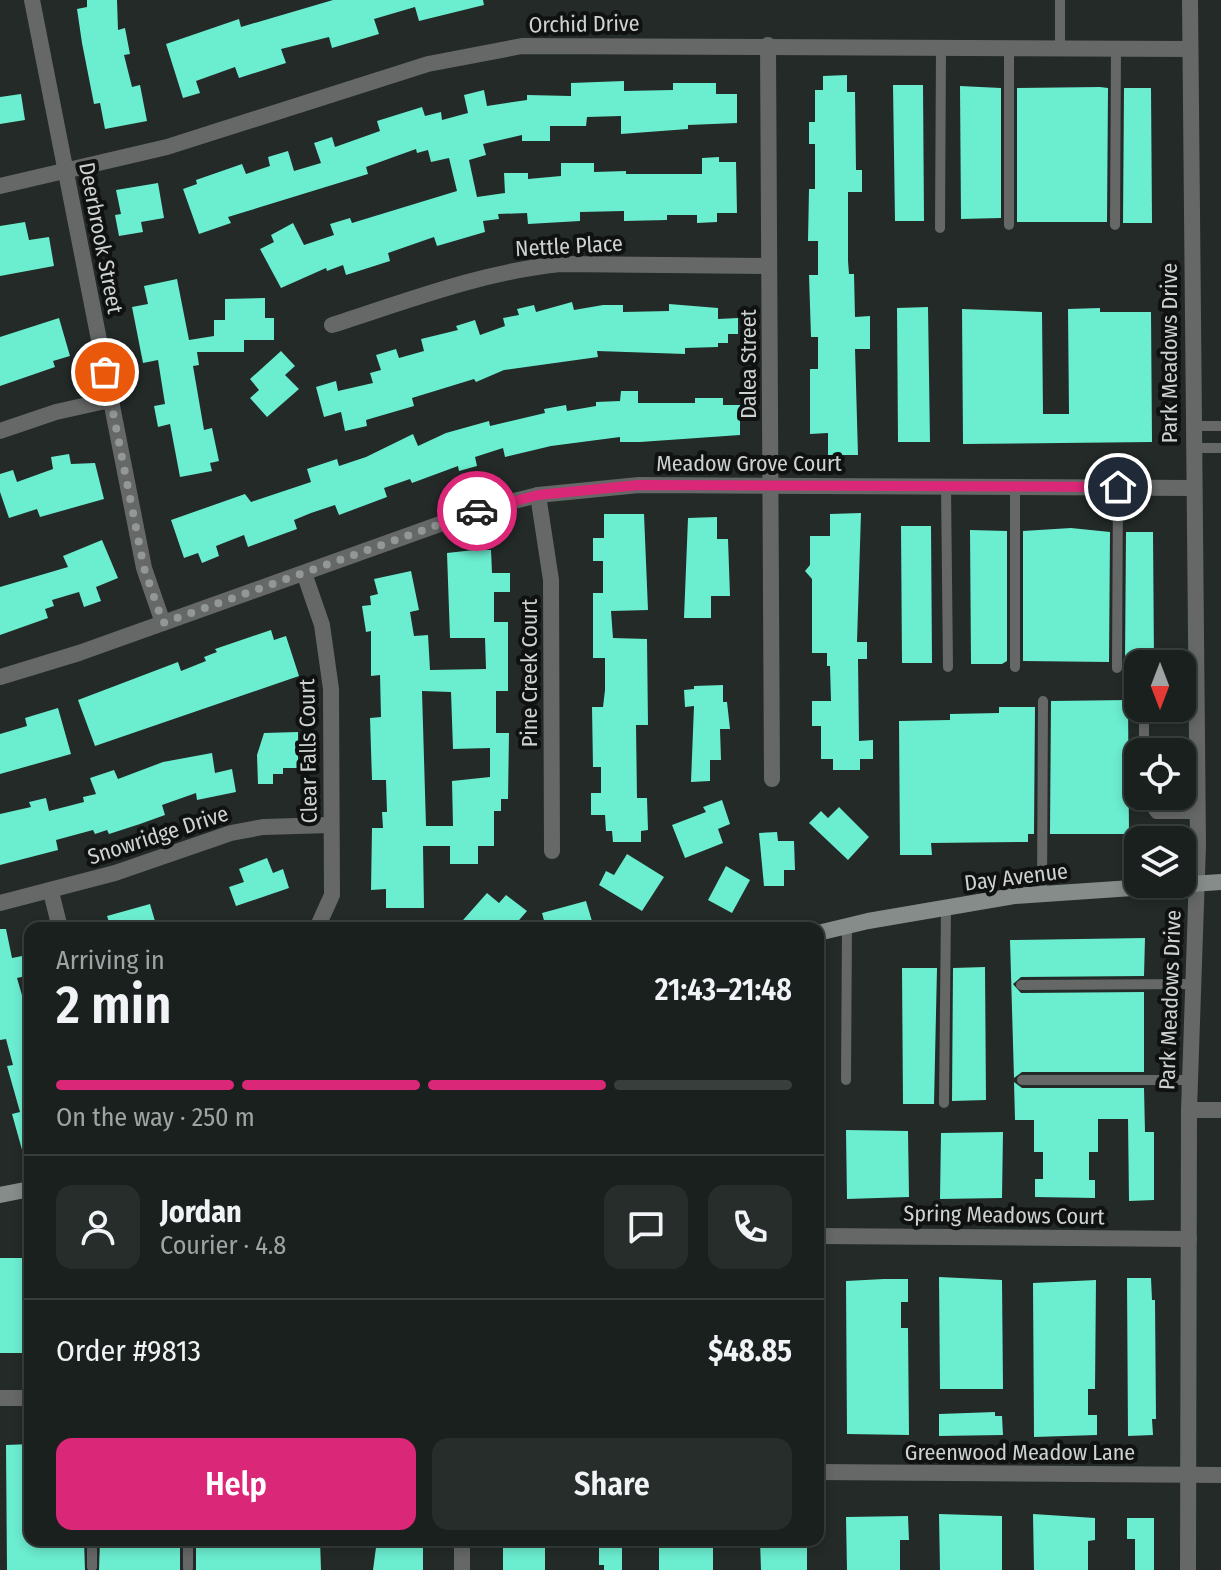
<!DOCTYPE html>
<meta charset="utf-8">
<style>
body{margin:0;font-family:"Fira Sans Condensed",sans-serif;background:#272d2b;color:#f1f3f6;height:100vh;display:flex;flex-direction:column;font-size:30px;white-space:nowrap}
*{box-sizing:border-box;margin:0}
p{font-size:26px;color:#9fa3a4}
.icon{flex:none;width:44px;height:44px;fill:none;stroke:currentColor;stroke-width:2;stroke-linecap:round;stroke-linejoin:round}
.map{position:relative;flex:1;overflow:hidden}
.side{position:absolute;left:24px;top:922px;width:800px;height:624px;display:flex;flex-direction:column;background:#1a201e;border-radius:16px;box-shadow:0 4px 12px #0003,0 0 0 2px #383e3c}
.side>*{flex:none}
.needle{width:52px;rotate:180deg}
.fabs{position:absolute;left:1124px;top:650px;display:grid;gap:16px}
.fabs a{display:grid;place-items:center;width:72px;height:72px;border-radius:16px;background:#1a201e;box-shadow:0 4px 12px #0003,0 0 0 2px #383e3c;font-size:40px}
.pin{position:absolute;display:grid;place-items:center;width:68px;height:68px;color:#fff;margin:-34px;border:4px solid #fff;border-radius:50%;box-shadow:0 2px 8px #0007}
.courier{position:absolute;display:grid;place-items:center;width:80px;height:80px;margin:-40px;border:6px solid #db2777;border-radius:50%;background:#fff;color:#222;box-shadow:0 2px 10px #0007}
.headline em{font-style:normal;font-weight:600}
.headline div{display:flex;flex-direction:column-reverse}
.headline{display:flex;align-items:center;justify-content:space-between;height:136px;padding:0 32px}
h1{font-size:52px;font-weight:600;line-height:60px}
.bar{display:grid;grid-template-columns:repeat(4,1fr);gap:12px 8px;align-content:center;height:96px;padding:0 32px}
.bar i{height:10px;border-radius:6px;background:#383e3c}
.bar .selected{background:#db2777}
.bar p{grid-column:span 4}
.line{display:flex;align-items:center;gap:20px;padding:0 32px;border-top:2px solid #383e3c}
.line div{flex:1}
.round{display:grid;place-items:center;flex:none;width:84px;height:84px;border-radius:16px;background:#272d2b}
.button{display:flex;gap:16px;margin-top:auto;padding:16px 32px}
.button a{flex:1;height:92px;border-radius:16px;background:#db2777;color:#fff;font-size:32px;font-weight:600;line-height:92px;text-align:center}
.button a+a{background:#272d2b;color:#f1f3f6}
.map>svg:first-child{display:block}
.building{fill:#6bedcf;fill-rule:evenodd}
.lines{fill:none;stroke-linecap:round;stroke-linejoin:round}
.lane{stroke:#656867;stroke-width:10}
.street{stroke:#656867;stroke-width:16}
.secondary{stroke:#868c8a;stroke-width:16}
.done{stroke:#929896;stroke-width:8;stroke-dasharray:0 14.4}
.route{stroke:#db2777;stroke-width:10}
.labels{text-anchor:middle;dominant-baseline:central;stroke-width:8;stroke-linejoin:round;paint-order:stroke}
.street-label{font-size:22px;fill:#ced3d1;stroke:#0f1211}
</style>
<div class="map">
<svg width="1221" height="1570" viewBox="0 0 1221 1570">
<rect width="100%" height="100%" fill="#232a28"/>
<g class="building">
<polygon points="87,0 117,0 118,30 125,28 130,54 124,55 132,87 140,85 147,121 105,129 100,103 94,104 82,43 77,9 87,7"/>
<polygon points="333,0 483,0 484,5 419,21 415,7 374,19 379,34 332,48 329,37 281,49 286,63 239,78 235,67 196,81 200,93 183,98 166,44 239,19 241,27"/>
<polygon points="847,75 847,92 855,92 856,170 862,170 862,192 848,192 848,261 849,274 854,274 855,317 870,316 870,349 855,349 858,455 828,455 828,433 810,434 810,369 818,369 818,337 811,337 809,275 818,275 818,241 808,241 809,189 815,189 815,144 809,144 809,122 815,122 815,90 823,90 823,76"/>
<polygon points="624,81 624,91 673,90 673,83 716,83 716,94 737,94 737,123 688,125 688,129 621,134 621,116 587,117 586,126 550,126 550,141 522,141 522,135 483,144 486,155 469,160 477,197 505,193 504,173 528,173 528,179 561,176 561,163 594,163 594,172 626,171 626,174 702,174 702,158 719,157 719,162 736,162 737,213 717,213 717,222 697,223 697,215 667,215 667,220 624,221 624,211 580,212 580,221 528,224 527,213 498,214 499,219 483,221 485,232 437,246 434,237 388,253 390,261 346,275 343,265 327,271 326,268 281,288 260,249 274,242 271,235 293,223 304,245 334,235 330,224 350,218 352,223 457,191 449,158 431,162 428,150 417,153 416,149 366,167 368,174 228,217 231,223 199,234 183,189 197,184 196,180 242,164 246,174 270,166 268,157 288,151 294,171 321,163 314,143 332,137 335,147 380,131 377,121 422,107 425,116 441,112 442,120 468,113 464,95 484,90 487,106 527,100 527,95 571,96 571,83"/>
<polygon points="893,85 923,85 924,221 895,221"/>
<polygon points="960,86 1001,88 1001,218 961,219"/>
<polygon points="1100,87 1108,88 1107,222 1017,222 1017,88"/>
<polygon points="1124,88 1151,88 1152,223 1123,223"/>
<polygon points="21,94 25,120 0,124 0,97"/>
<polygon points="158,183 164,218 141,222 143,232 119,236 115,215 121,214 116,190"/>
<polygon points="25,222 29,240 49,237 54,266 0,276 0,226"/>
<polygon points="177,279 189,340 214,336 214,320 225,320 225,299 265,298 265,318 274,318 274,340 244,340 244,352 197,352 199,365 193,366 204,430 212,428 219,461 210,463 212,471 180,477 170,424 158,427 154,406 165,404 158,360 143,363 132,307 148,304 144,286"/>
<polygon points="572,302 574,310 603,305 623,305 623,312 669,311 669,304 718,308 718,319 738,318 738,334 728,334 728,343 718,343 718,347 685,348 685,354 597,351 598,357 504,370 476,382 474,379 412,398 414,406 366,420 367,426 345,431 341,412 324,417 316,387 336,381 338,391 373,383 370,373 381,370 376,355 396,349 399,358 424,351 421,339 458,330 456,326 475,320 480,335 505,326 503,318 519,315 517,309 534,305 536,312"/>
<polygon points="928,307 930,442 898,442 897,308"/>
<polygon points="1100,308 1100,312 1151,312 1152,442 963,444 962,309 1042,312 1043,414 1069,414 1068,309"/>
<polygon points="59,318 70,356 53,361 55,367 0,386 0,337"/>
<polygon points="281,351 295,366 285,375 299,389 267,417 250,398 259,390 250,379"/>
<polygon points="621,391 638,391 638,403 695,403 695,398 723,398 723,405 740,405 740,435 640,442 620,442 620,437 551,446 505,457 503,448 475,457 477,466 459,471 458,466 412,483 410,479 384,488 387,497 339,515 335,505 311,513 294,520 297,529 248,547 244,535 216,546 219,556 202,563 198,553 184,558 171,520 245,494 251,502 311,482 307,469 337,459 339,466 366,457 413,434 418,446 446,433 489,421 490,426 545,413 544,409 566,405 567,411 596,406 596,402 620,401"/>
<polygon points="69,454 71,464 95,463 104,499 40,517 37,509 9,518 0,492 0,474 13,470 17,482 53,469 51,457"/>
<polygon points="861,513 857,642 867,642 867,659 858,659 859,741 873,740 873,759 860,759 860,770 833,770 833,759 821,759 821,726 812,726 812,701 831,701 830,666 827,666 827,653 812,653 812,579 805,571 810,565 810,536 830,536 830,514"/>
<polygon points="604,514 644,514 648,610 611,611 613,638 647,639 648,725 636,725 637,798 647,798 648,830 641,831 641,842 613,842 612,831 606,831 605,815 591,815 591,793 601,793 601,767 593,767 592,707 603,707 605,690 605,658 593,658 593,593 603,593 603,561 593,561 593,538 604,538"/>
<polygon points="717,517 717,539 728,539 730,596 711,596 711,618 684,618 688,518"/>
<polygon points="901,526 931,526 932,663 902,663"/>
<polygon points="1071,528 1110,532 1109,662 1023,661 1023,531"/>
<polygon points="970,530 1007,531 1007,661 1002,664 971,664"/>
<polygon points="1126,532 1153,532 1154,663 1125,662"/>
<polygon points="102,540 118,578 96,587 101,601 84,607 79,592 52,600 54,606 45,609 48,618 0,635 0,587 68,567 63,556"/>
<path d="M474,550h17l1,23h18v19h-16v30h14v69h-12v42h13l-1,66h-7v12h-7v35h-16v18h-28v-18h-27l1,62h-38v-19l-15,1 1,-62h11l-1,-16h5l-1,-32h-14l-2,-62 11,-1 -1,-42 -9,1v-45l-5,1 -4,-26 9,-1 -1,-9 8,-2 -4,-15 37,-8 8,39 -9,2 4,24 14,-1 2,35 56,-1 -1,-31h-35l-3,-85zM422,691l29,1 2,57 37,-1v29l-38,4 1,45h-27z"/>
<polygon points="271,630 274,640 286,636 299,676 95,746 78,700 178,662 181,671 206,661 204,657 217,652 215,649"/>
<polygon points="723,685 723,702 727,702 730,729 720,729 721,760 710,760 710,781 691,782 694,706 685,707 684,690 694,689 694,686"/>
<polygon points="1128,700 1129,834 1050,834 1051,701"/>
<polygon points="999,707 1035,707 1034,834 1028,834 1028,842 931,843 932,855 900,855 899,721 950,720 950,714 999,713"/>
<polygon points="58,708 71,754 0,774 0,734 27,726 25,718"/>
<polygon points="298,732 298,768 283,768 283,774 273,774 273,784 258,784 257,755 264,733"/>
<polygon points="212,753 215,773 232,769 236,792 197,800 196,793 162,805 165,815 140,824 109,834 107,830 95,834 93,830 56,840 58,850 0,865 0,814 31,807 29,802 46,798 49,811 84,802 83,797 96,794 90,778 114,770 118,779 163,762"/>
<polygon points="722,800 730,824 718,829 723,843 685,858 672,825 706,812 703,807"/>
<polygon points="839,807 869,837 848,860 809,823 821,811 828,818"/>
<polygon points="777,832 778,841 794,841 795,870 784,870 784,886 764,886 759,833"/>
<polygon points="627,854 664,877 642,911 599,885 606,871 614,875"/>
<polygon points="267,858 273,873 283,869 289,888 236,906 229,887 244,882 239,869"/>
<polygon points="726,866 750,880 732,913 708,900"/>
<polygon points="487,893 499,903 506,895 527,911 513,927 506,922 501,928 456,928"/>
<polygon points="586,901 594,928 546,928 542,913"/>
<polygon points="150,904 157,928 111,928 107,916"/>
<polygon points="0,929 6,929 12,958 27,955 30,970 30,975 17,978 26,1009 30,1008 30,1163 26,1164 12,1114 20,1112 7,1066 13,1065 6,1039 0,1040"/>
<polygon points="1145,938 1144,976 1021,977 1013,984 1021,993 1144,992 1144,1072 1022,1072 1014,1078 1010,940"/>
<polygon points="985,967 986,1100 952,1101 953,968"/>
<polygon points="902,968 937,968 934,1104 903,1104"/>
<polygon points="1014,1082 1022,1088 1144,1088 1145,1132 1154,1132 1154,1200 1129,1201 1128,1119 1098,1119 1098,1152 1089,1152 1089,1180 1095,1180 1095,1198 1035,1197 1035,1179 1043,1179 1043,1152 1034,1152 1034,1120 1015,1120"/>
<polygon points="846,1130 908,1131 909,1197 847,1199"/>
<polygon points="1003,1132 1002,1198 940,1199 941,1133"/>
<rect x="0" y="1258" width="30" height="95"/>
<polygon points="939,1277 1002,1280 1003,1389 940,1389"/>
<polygon points="1127,1278 1151,1278 1152,1300 1155,1300 1156,1419 1152,1419 1153,1435 1128,1436"/>
<polygon points="884,1279 908,1279 908,1302 901,1302 901,1328 908,1328 909,1435 847,1434 846,1281"/>
<polygon points="1096,1280 1095,1389 1088,1389 1088,1415 1097,1415 1097,1435 1034,1437 1033,1283"/>
<polygon points="995,1412 995,1416 1002,1416 1003,1435 939,1436 939,1414"/>
<polygon points="30,1444 30,1540 84,1540 85,1570 7,1570 6,1445"/>
<polygon points="939,1514 1002,1516 1002,1570 940,1570"/>
<polygon points="1033,1514 1095,1518 1095,1540 1088,1541 1088,1570 1034,1570"/>
<polygon points="908,1516 909,1540 900,1540 900,1570 847,1570 846,1517"/>
<polygon points="1127,1518 1154,1518 1154,1570 1135,1570 1135,1539 1127,1539"/>
<polygon points="100,1540 180,1540 180,1570 99,1570"/>
<polygon points="196,1540 320,1540 321,1570 196,1570"/>
<polygon points="377,1540 423,1540 423,1570 373,1570"/>
<rect x="503" y="1540" width="42" height="30"/>
<polygon points="599,1540 622,1540 622,1570 604,1570 604,1565 599,1565"/>
<rect x="659" y="1540" width="54" height="30"/>
<polygon points="760,1540 807,1540 807,1570 761,1570"/>
</g>
<g class="lines">
<g class="lane">
<polyline points="1009,47 1009,225"/>
<polyline points="1060,48 1060,0"/>
<polyline points="1115,225 1116,48"/>
<polyline points="940,228 941,47"/>
<polyline points="1192,426 1221,426"/>
<polyline points="1192,448 1221,448"/>
<polyline points="946,487 948,667"/>
<polyline points="1015,487 1015,667"/>
<polyline points="1117,668 1118,487"/>
<polyline points="1144,752 1144,708"/>
<polyline points="1143,796 1156,814 1197,814"/>
<polyline points="1042,894 1043,701"/>
<polyline points="1021,985 1192,984"/>
<polyline points="846,1080 847,926"/>
<polyline points="1022,1080 1190,1080"/>
<polyline points="944,1103 946,908"/>
<polyline points="92,1540 92,1567"/>
<polyline points="188,1540 188,1568"/>
</g>
<g class="street">
<polyline points="32,0 144,568 163,623"/>
<polyline points="768,45 772,779"/>
<polyline points="0,186 167,147 428,64 522,46 1189,49"/>
<path d="M332,325c75,-24 150,-53 228,-61l209,2"/>
<polyline points="0,431 56,412 110,400"/>
<polyline points="538,495 551,580 552,851"/>
<polyline points="304,573 322,625 331,689 332,895 317,928"/>
<polyline points="0,677 79,653 482,509 538,495 639,485 1192,488"/>
<polyline points="51,892 60,928"/>
<polyline points="0,903 115,873 231,833 263,827 331,825"/>
<polyline points="1189,1110 1221,1110"/>
<polyline points="818,1236 1189,1239"/>
<polyline points="0,1398 30,1398"/>
<polyline points="818,1472 1221,1475"/>
<polyline points="462,1570 462,1540"/>
<polyline points="1188,1570 1189,1110 1198,846 1190,0"/>
</g>
<g class="secondary">
<polyline points="818,933 868,921 1014,896 1221,882"/>
<polyline points="0,1195 30,1189"/>
</g>
</g>
<g class="lines">
<polyline class="done" points="105,372 144,568 163,623 477,511"/>
<polyline class="route" points="477,511 538,495 639,485 1118,487"/>
</g>
<g class="labels">
<g class="street-label">
<text transform="translate(584 24) rotate(-1)">Orchid Drive</text>
<text transform="translate(101 238) rotate(79)">Deerbrook Street</text>
<text transform="translate(569 246) rotate(-3)">Nettle Place</text>
<text transform="translate(1169 353) rotate(-90)">Park Meadows Drive</text>
<text transform="translate(748 364) rotate(-90)">Dalea Street</text>
<text x="749" y="463">Meadow Grove Court</text>
<text transform="translate(529 673) rotate(-90)">Pine Creek Court</text>
<text transform="translate(308 751) rotate(-91)">Clear Falls Court</text>
<text transform="translate(158 835) rotate(-18)">Snowridge Drive</text>
<text transform="translate(1016 877) rotate(-7)">Day Avenue</text>
<text transform="translate(1170 1000) rotate(-88)">Park Meadows Drive</text>
<text transform="translate(1004 1215) rotate(1)">Spring Meadows Court</text>
<text x="1020" y="1452">Greenwood Meadow Lane</text>
</g>
</g>
</svg>
<div class="fabs">
<a><svg class="needle" viewBox="-14 -14 28 28"><path d="M0-13l5 13h-10z" fill="#e53935"/><path d="M0 13l5-13h-10z" fill="#9fa3a4"/></svg></a>
<a><svg class="icon" aria-label="locate" viewBox="0 0 24 24"><circle cx="12" cy="12" r="6"/><path d="M12 2v4M12 18v4M2 12h4M18 12h4"/></svg></a>
<a><svg class="icon" aria-label="layers" viewBox="0 0 24 24"><path d="M12 4l9 5-9 5-9-5zM3 14l9 5 9-5"/></svg></a>
</div>
<div class="pin" style="left:105px;top:372px;background:#ea580c"><svg class="icon" aria-label="bag" viewBox="0 0 24 24"><path d="M5 8h14l-1 12H6zM9 8a3 3 0 0 1 6 0"/></svg></div>
<div class="pin" style="left:1118px;top:487px;background:#1f2937"><svg class="icon" aria-label="home" viewBox="0 0 24 24"><path d="M3 11l9-7 9 7M6 9v11h12V9"/></svg></div>
<div class="courier" style="left:477px;top:511px"><svg class="icon" aria-label="car" viewBox="0 0 24 24"><path d="M5 17H2v-5l4-1 3-4h7l3 4 3 1v5h-3M9 17h6M6 11h13"/><circle cx="7" cy="17" r="2"/><circle cx="17" cy="17" r="2"/></svg></div>
<section class="side">
<div class="headline"><div><h1>2 min</h1><p>Arriving in</p></div><em>21:43–21:48</em></div>
<div class="bar"><i class="selected"></i><i class="selected"></i><i class="selected"></i><i></i><p>On the way · 250 m</p></div>
<div class="line" style="height:144px"><a class="round"><svg class="icon" aria-label="person" viewBox="0 0 24 24"><circle cx="12" cy="8" r="4"/><path d="M4 21q1-7 8-7t8 7"/></svg></a><div><b>Jordan</b><p>Courier · 4.8</p></div><a class="round"><svg class="icon" aria-label="chat" viewBox="0 0 24 24"><path d="M4 5h16v11H9l-5 4z"/></svg></a><a class="round"><svg class="icon" aria-label="phone" viewBox="0 0 24 24"><path d="M5 4h4l2 5-3 2q2 4 5 5l2-3 5 2v4C11 20 4 13 5 4z"/></svg></a></div>
<div class="line" style="height:104px"><div>Order #9813</div><b>$48.85</b></div>
<div class="button"><a>Help</a><a>Share</a></div>
</section>
</div>
